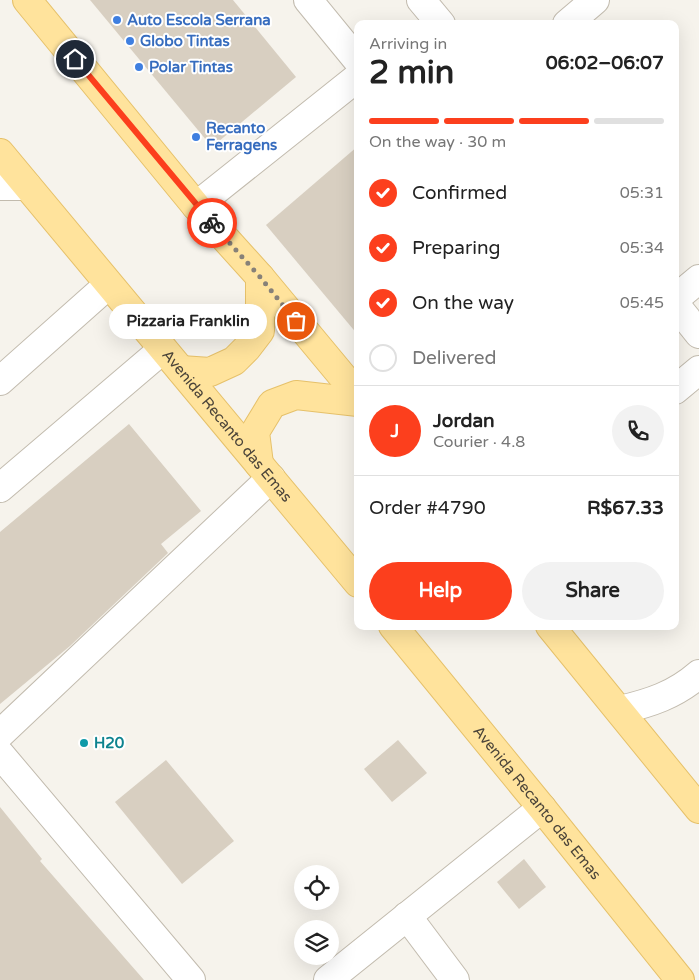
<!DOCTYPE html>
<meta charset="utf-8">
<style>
body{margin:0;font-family:"Varela Round",sans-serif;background:#f2f2f2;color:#222;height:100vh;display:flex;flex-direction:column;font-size:19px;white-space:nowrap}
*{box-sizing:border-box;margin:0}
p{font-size:16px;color:#767676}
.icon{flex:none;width:28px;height:28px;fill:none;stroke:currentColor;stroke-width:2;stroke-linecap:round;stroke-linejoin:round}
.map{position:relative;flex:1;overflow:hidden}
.side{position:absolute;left:354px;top:20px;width:325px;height:610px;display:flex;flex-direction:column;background:#fff;border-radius:10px;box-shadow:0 5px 20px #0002}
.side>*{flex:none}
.buttons{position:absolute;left:294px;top:865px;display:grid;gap:10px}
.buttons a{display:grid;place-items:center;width:45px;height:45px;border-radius:50%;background:#fff;box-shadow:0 5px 20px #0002;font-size:25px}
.pin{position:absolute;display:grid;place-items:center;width:42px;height:42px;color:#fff;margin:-21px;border:2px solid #fff;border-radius:50%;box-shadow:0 1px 5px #0007}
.courier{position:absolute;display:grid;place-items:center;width:50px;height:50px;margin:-25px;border:4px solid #fc3f1d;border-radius:50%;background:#fff;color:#222;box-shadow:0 1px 6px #0007}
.bubble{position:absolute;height:35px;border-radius:18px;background:#fff;box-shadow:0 5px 20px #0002;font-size:16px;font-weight:800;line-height:35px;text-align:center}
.head em{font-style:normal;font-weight:800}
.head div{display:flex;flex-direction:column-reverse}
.head{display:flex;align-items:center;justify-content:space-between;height:85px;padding:0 15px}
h1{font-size:32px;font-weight:800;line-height:38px}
.bar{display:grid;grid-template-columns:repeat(4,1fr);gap:8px 5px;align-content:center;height:60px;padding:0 15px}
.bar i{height:6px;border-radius:4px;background:#e0e0e0}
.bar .selected{background:#fc3f1d}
.bar p{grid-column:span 4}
.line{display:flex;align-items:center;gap:12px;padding:0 15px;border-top:1px solid #e0e0e0}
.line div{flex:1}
.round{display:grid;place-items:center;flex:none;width:52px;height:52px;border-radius:26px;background:#f2f2f2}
ol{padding:0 15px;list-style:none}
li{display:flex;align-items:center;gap:15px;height:55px}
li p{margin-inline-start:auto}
li .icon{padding:5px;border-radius:50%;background:#fc3f1d;color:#fff;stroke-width:4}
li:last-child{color:#767676}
li i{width:28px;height:28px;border:2px solid #e0e0e0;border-radius:50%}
.button{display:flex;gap:10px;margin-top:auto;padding:10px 15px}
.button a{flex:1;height:58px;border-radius:30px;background:#fc3f1d;color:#fff;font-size:20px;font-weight:800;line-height:58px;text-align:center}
.button a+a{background:#f2f2f2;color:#222}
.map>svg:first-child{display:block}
.building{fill:#d8cfc1}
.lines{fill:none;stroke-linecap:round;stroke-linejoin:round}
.minor-casing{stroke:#c2bbae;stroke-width:30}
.major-casing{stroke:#e6c16a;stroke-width:30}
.minor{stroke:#fff;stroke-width:28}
.major{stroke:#ffe39c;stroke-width:28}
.done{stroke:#878178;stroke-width:5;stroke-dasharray:0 9}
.route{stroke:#fc3f1d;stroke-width:6}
.shop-dot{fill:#3f7fe0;stroke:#fff;stroke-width:2}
.culture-dot{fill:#0f9aa8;stroke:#fff;stroke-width:2}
.labels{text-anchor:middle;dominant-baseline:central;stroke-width:4;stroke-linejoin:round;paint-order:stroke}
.shop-label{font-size:15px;font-weight:bold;fill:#366cbe;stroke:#fff;text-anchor:start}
.street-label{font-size:15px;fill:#4b4439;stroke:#fff}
.culture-label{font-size:15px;font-weight:bold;fill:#0d838f;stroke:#fff;text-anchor:start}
</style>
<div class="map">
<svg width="699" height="980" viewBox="0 0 699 980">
<rect width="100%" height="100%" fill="#f6f3ec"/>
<g class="building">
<polygon points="90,0 233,0 296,77 212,147"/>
<polygon points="358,146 358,335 266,225"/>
<polygon points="129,424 201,511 161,544 168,553 70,646 0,704 0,532"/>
<polygon points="398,740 427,773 392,802 364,769"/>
<polygon points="166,760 234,841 182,884 115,802"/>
<polygon points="0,807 42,859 40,861 144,980 0,980"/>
<polygon points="524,859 546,887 519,909 497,882"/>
</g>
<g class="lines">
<defs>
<g id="minor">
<polyline points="308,0 358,61"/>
<polyline points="421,0 441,24"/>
<polyline points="567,24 595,0"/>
<polyline points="0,186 27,186"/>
<polyline points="196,206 358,77"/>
<polyline points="675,299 699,279"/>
<polyline points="675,304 699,334"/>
<polyline points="0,381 108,285"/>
<polyline points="675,390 699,370"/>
<polyline points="0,488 162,350"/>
<path d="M620,710c30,-7 55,-15 79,-36"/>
<polyline points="0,734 271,478"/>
<polyline points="0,754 191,980"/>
<polyline points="407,916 455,980"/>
<polyline points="328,980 542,808"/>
</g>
<g id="major">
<polyline points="27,0 196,206 260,277 358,395"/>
<path id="s1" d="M0,153l358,430"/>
<polyline points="181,370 210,372 234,361 247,348 260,331 260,277"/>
<polyline points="259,464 255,432 272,404 296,395 358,402"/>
<path id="s2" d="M393,626l149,182 138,172"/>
<polyline points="550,626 699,809"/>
</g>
</defs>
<use href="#minor" class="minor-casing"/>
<use href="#major" class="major-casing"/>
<use href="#minor" class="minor"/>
<use href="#major" class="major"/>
</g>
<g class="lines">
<polyline class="done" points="212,223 260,277 296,321"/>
<polyline class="route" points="75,59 212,223"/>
</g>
<g class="shop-dot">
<circle cx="117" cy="20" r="5"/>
<circle cx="130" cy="41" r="5"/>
<circle cx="139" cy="67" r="5"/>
<circle cx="196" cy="137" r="5"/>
</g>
<circle class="culture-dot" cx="84" cy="743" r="5"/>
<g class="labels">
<g class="shop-label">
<text x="127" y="20">Auto Escola Serrana</text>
<text x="140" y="41">Globo Tintas</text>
<text x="149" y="67">Polar Tintas</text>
<text x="206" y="128">Recanto<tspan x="206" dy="17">Ferragens</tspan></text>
</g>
<g class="street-label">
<text stroke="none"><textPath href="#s1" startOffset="355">Avenida Recanto das Emas</textPath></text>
<text stroke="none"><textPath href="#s2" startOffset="228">Avenida Recanto das Emas</textPath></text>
</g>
<g class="culture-label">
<text x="94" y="743">H20</text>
</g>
</g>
</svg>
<div class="buttons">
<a><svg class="icon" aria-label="locate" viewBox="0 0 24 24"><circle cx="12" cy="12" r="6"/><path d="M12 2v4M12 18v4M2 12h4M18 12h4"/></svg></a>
<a><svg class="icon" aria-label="layers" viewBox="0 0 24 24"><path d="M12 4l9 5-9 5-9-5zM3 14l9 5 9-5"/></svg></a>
</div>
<div class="pin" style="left:296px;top:321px;background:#ea580c"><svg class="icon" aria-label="bag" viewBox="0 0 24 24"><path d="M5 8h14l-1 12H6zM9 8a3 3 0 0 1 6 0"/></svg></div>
<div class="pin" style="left:75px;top:59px;background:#1f2937"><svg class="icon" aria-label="home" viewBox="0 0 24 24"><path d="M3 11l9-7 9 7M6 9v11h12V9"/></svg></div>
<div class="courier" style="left:212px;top:223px"><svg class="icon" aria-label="bike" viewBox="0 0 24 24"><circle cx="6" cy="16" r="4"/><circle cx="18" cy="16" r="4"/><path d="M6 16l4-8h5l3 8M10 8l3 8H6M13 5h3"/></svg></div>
<div class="bubble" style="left:109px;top:304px;width:158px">Pizzaria Franklin</div>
<section class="side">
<div class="head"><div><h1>2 min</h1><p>Arriving in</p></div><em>06:02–06:07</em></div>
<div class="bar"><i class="selected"></i><i class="selected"></i><i class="selected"></i><i></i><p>On the way · 30 m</p></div>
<ol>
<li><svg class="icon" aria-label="check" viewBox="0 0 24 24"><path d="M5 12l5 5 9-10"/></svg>Confirmed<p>05:31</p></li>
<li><svg class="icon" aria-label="check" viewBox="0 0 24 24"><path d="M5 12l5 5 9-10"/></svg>Preparing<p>05:34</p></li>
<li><svg class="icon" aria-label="check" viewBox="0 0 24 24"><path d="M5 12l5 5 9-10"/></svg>On the way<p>05:45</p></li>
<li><i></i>Delivered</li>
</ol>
<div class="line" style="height:90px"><b class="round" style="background:#fc3f1d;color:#fff">J</b><div><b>Jordan</b><p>Courier · 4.8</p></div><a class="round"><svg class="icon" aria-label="phone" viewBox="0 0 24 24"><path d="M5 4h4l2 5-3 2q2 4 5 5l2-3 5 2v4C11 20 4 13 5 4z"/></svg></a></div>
<div class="line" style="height:65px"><div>Order #4790</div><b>R$67.33</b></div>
<div class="button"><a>Help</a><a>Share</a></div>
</section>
</div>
